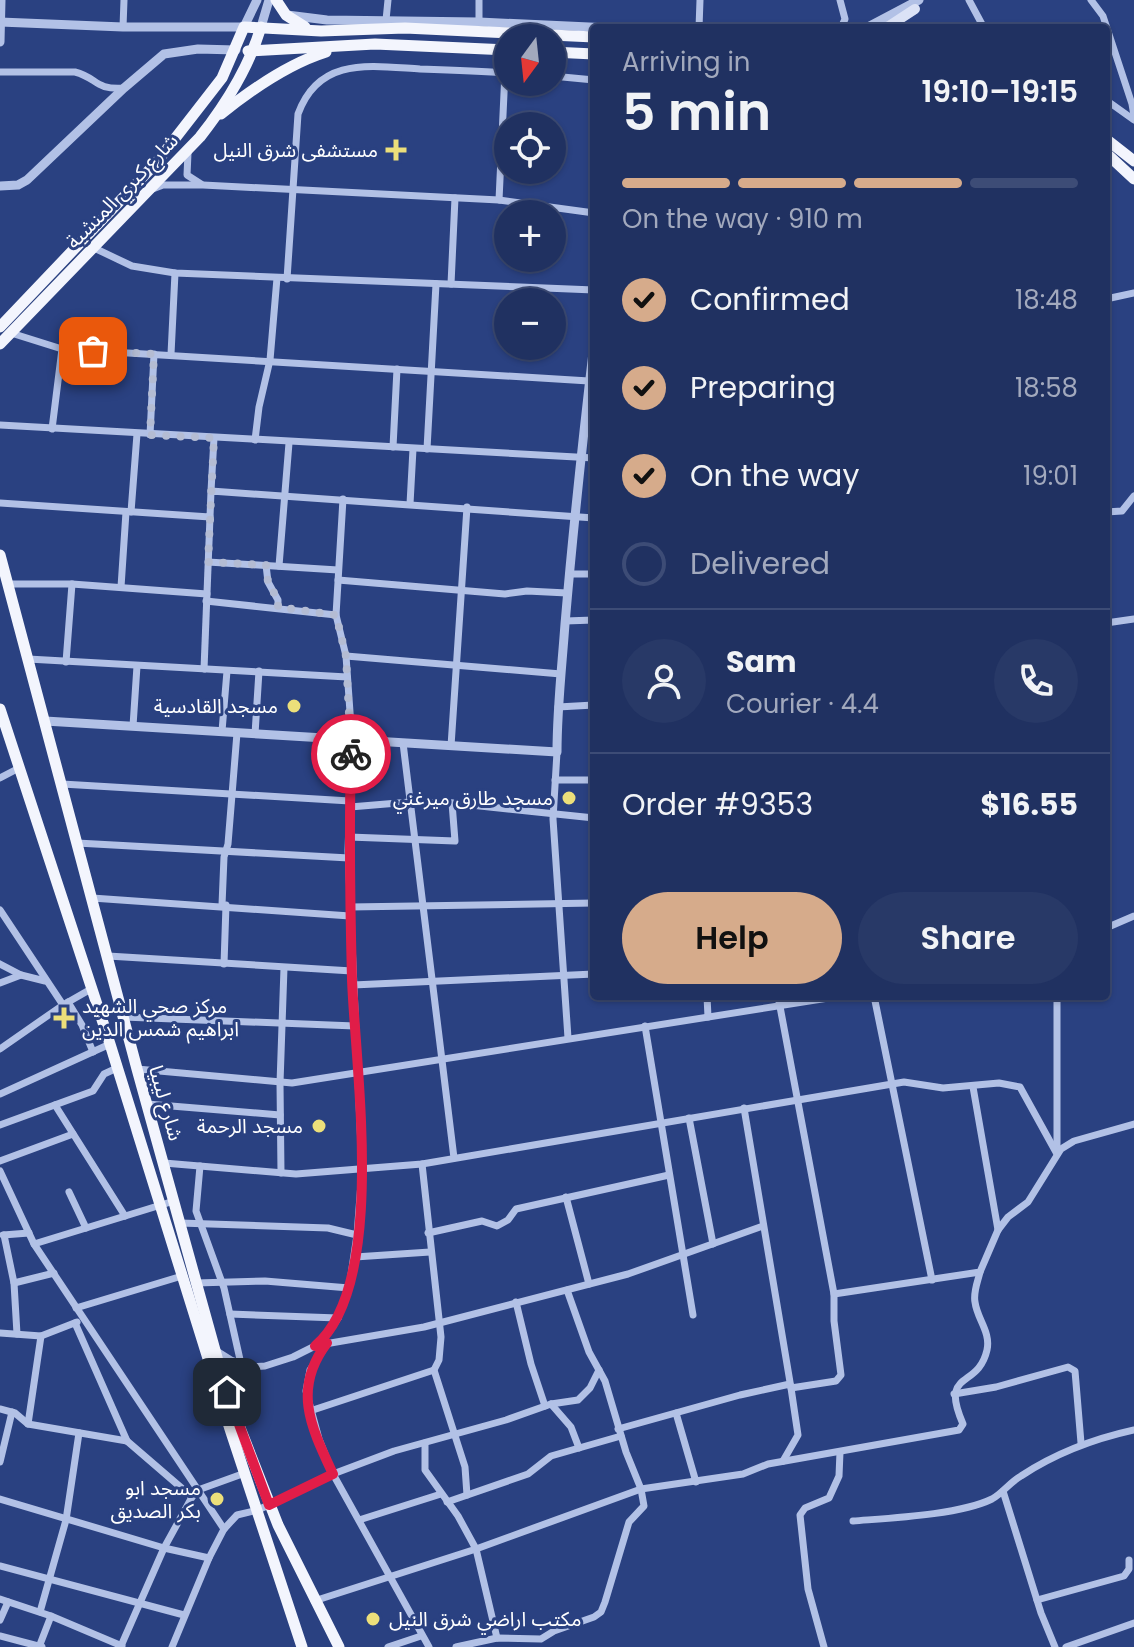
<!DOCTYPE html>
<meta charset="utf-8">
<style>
body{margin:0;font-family:Poppins,"Noto Sans Arabic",sans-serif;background:#283967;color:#f1f3f6;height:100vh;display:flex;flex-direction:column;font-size:30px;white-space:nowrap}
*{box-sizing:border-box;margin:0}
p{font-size:26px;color:#a2a9bd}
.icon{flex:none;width:44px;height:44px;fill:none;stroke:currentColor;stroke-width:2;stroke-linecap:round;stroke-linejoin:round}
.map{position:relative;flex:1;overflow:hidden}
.details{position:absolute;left:590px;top:24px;width:520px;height:976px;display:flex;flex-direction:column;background:#203161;border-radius:8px;box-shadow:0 2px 6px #0004,0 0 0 2px #3d4c76}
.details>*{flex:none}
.needle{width:52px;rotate:195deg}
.tools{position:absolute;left:494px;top:24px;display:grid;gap:16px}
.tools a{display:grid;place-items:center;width:72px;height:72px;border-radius:50%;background:#203161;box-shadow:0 2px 6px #0004,0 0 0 2px #3d4c76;font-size:40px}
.pin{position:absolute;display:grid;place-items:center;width:68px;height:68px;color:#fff;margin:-34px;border-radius:16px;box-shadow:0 4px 12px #0006}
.courier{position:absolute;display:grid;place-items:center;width:80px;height:80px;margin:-40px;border:6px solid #e11d48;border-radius:50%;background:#fff;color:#222;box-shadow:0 2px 10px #0007}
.summary em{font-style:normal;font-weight:600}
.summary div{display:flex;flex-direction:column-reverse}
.summary{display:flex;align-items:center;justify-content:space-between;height:136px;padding:0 32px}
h1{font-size:52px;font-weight:600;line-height:60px}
.bar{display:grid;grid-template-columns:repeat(4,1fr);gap:12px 8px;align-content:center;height:96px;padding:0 32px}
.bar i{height:10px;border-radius:6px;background:#3d4c76}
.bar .selected{background:#d6ab8b}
.bar p{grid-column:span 4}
.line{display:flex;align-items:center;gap:20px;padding:0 32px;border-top:2px solid #3d4c76}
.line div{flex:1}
.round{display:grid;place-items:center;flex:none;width:84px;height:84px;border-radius:42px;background:#283967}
ol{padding:0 32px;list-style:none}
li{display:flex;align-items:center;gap:24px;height:88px}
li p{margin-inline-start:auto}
li .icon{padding:8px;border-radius:50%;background:#d6ab8b;color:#111;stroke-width:4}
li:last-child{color:#a2a9bd}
li i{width:44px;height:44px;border:4px solid #3d4c76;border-radius:50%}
.cta{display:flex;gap:16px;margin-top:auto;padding:16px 32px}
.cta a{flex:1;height:92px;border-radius:48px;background:#d6ab8b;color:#111;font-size:32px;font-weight:600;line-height:92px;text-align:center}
.cta a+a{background:#283967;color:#f1f3f6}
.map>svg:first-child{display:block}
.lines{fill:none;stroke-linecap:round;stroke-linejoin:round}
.minor{stroke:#b2c1e6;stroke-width:7}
.tertiary{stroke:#b2c1e6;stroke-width:9}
.secondary{stroke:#dbe2f6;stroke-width:10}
.primary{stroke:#f3f5fd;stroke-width:11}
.done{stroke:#b4bcd3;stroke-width:8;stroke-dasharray:0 14.4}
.route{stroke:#e11d48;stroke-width:10}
.poi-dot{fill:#ecdf7a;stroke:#2a4181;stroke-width:3}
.labels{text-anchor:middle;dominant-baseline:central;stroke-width:6;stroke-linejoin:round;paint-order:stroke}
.poi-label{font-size:20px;fill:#fff;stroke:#2a4181;text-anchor:end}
.street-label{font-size:20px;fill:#fff;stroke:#2a4181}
</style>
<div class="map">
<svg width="1134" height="1647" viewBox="0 0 1134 1647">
<rect width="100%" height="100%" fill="#2a4181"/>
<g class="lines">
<g class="minor">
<polyline points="479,0 479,22"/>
<polyline points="840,0 845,19 841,28"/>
<polyline points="969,0 984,28"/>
<polyline points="1091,0 1103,16 1132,104 1134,116"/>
<polyline points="386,20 388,0"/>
<polyline points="123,27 124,0"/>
<polyline points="699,28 700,0"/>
<path d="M0,72h75c23,6 19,18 49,16"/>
<polyline points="552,76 594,80"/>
<polyline points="1106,100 1134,120"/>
<polyline points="188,153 187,175 201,184"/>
<polyline points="150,190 163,185 203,185 499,200 594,213"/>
<polyline points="499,200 505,72"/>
<polyline points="92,247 132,266 175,273 594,290"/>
<path d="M287,279l11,-165c21,-58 73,-48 122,-45 30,1 59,2 88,4"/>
<polyline points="451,284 455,198"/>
<polyline points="1106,299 1134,293"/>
<polyline points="11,333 62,349 589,381"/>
<polyline points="171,354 175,273"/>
<polyline points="0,425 594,458"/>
<polyline points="52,429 62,349"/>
<polyline points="150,435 154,354"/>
<polyline points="255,440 259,407 270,360 277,278"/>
<polyline points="393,447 397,369"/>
<polyline points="427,449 436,284"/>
<polyline points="211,491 214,438"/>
<polyline points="0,503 210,517 211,491 594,518"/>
<polyline points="410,504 413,449"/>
<polyline points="131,512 137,434"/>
<polyline points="1106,512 1122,511 1134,496"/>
<polyline points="208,562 338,570"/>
<polyline points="266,565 268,582 278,600 278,607"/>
<polyline points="279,566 289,443"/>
<polyline points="569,574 594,574"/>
<polyline points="338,580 505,594 527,591 567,593"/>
<polyline points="8,584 72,584 207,594"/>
<polyline points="121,587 126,512"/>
<polyline points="206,601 336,615"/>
<polyline points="565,621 594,620"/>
<polyline points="1106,623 1134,619"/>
<polyline points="346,656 561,674"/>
<polyline points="28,659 347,677"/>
<polyline points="66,662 72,584"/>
<polyline points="204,669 210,517"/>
<polyline points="558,707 594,705"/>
<polyline points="133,726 137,666"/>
<polyline points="222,731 227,671"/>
<polyline points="255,734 259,671"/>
<polyline points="403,743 454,1158"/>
<polyline points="451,746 467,507"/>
<polyline points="557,752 553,819 568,1038"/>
<polyline points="0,778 19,768"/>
<polyline points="555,780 594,780"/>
<polyline points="62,784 350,801"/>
<polyline points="350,807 410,802 452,803 594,818"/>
<polyline points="349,837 455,841 452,803"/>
<polyline points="77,843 349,858"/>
<polyline points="92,898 350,916"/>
<polyline points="222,905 224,857 228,844 237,733"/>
<polyline points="350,907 594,903"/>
<polyline points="0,910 63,1005"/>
<polyline points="1106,928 1134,916"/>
<polyline points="108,956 352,971"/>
<polyline points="0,964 21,975 45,981"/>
<polyline points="224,964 226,905"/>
<polyline points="0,983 21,975"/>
<polyline points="353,985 594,974"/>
<polyline points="707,996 708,1017"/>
<polyline points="778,996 834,1294 834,1321 841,1375 836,1381 791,1388 798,1435 783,1461"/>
<polyline points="874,996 932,1280"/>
<polyline points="1057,996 1057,1152"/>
<polyline points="68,1002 82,1025 93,1052"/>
<polyline points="123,1017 355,1026"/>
<polyline points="645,1026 693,1315"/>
<polyline points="0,1049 63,1005 91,989"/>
<polyline points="137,1069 292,1083 841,996"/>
<polyline points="973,1087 998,1230"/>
<polyline points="0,1094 110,1044"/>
<polyline points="147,1104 280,1115"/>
<polyline points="55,1105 125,1216"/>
<polyline points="744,1108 791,1388"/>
<polyline points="689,1118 713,1244"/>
<polyline points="0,1125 93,1091 104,1074 117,1068"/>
<polyline points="0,1161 73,1134"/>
<polyline points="164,1163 296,1174 422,1164 904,1082 943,1088 999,1083 1020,1087 1057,1154"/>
<polyline points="422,1164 441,1337 439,1360 434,1370 465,1467 467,1495"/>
<polyline points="200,1166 196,1211 224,1288 241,1364"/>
<polyline points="0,1171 34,1244 224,1529"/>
<polyline points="281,1173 280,1083 284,968"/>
<polyline points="69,1192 86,1228"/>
<polyline points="566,1197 589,1284"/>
<polyline points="180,1223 328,1228 357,1235"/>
<polyline points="428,1233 482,1221 497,1226 508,1220 516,1209 669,1175"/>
<polyline points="3,1235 29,1233"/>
<polyline points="4,1235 14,1283 17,1334"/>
<polyline points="34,1244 174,1201"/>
<polyline points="355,1257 430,1252"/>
<polyline points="14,1283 54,1273"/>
<polyline points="196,1283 265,1281 349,1288"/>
<polyline points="834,1294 980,1272 998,1230 1008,1217 1028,1202 1061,1149 1074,1141 1134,1124"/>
<polyline points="516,1302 531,1364 545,1406"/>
<polyline points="76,1308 182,1276"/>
<polyline points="230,1314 338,1318"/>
<polyline points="75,1323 127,1441"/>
<polyline points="0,1333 41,1336 77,1322"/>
<polyline points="327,1344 310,1370 306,1391 319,1439 333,1474 429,1647"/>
<polyline points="319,1345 424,1327 628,1274 763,1226"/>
<polyline points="215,1350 231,1360 251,1367 234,1375 228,1390"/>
<polyline points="251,1367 265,1366 293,1357 315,1346 329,1332 338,1318 349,1288 357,1235 362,1170 348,851 352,740 346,656 336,615 343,499"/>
<polyline points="954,1394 996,1387 1068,1367 1075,1371 1081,1443"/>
<polyline points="551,1404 571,1427 579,1448"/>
<polyline points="0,1409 15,1413 28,1424 127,1441 192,1497"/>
<polyline points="310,1411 434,1370"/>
<polyline points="676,1413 696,1482"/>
<polyline points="28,1424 41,1336"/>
<polyline points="618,1429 740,1395 790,1384"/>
<polyline points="425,1443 425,1470 458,1516 476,1549 497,1638"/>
<polyline points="0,1462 12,1412"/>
<polyline points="1003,1491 1041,1613 1055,1647"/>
<polyline points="0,1499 164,1548 209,1558"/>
<polyline points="447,1502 528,1474 551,1456 621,1436"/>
<polyline points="359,1520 441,1494"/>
<path d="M853,1521c38,-3 106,-6 139,-22 11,-6 18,-17 29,-23 35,-23 72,-37 113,-46"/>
<polyline points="0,1566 184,1615"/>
<polyline points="0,1599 51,1616 122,1646"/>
<polyline points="1037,1600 1124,1576 1129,1569 1129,1560"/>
<path d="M314,1601l162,-52 165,-60 102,-15 25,-10 191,-34 4,-6c-24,-55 15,-34 24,-74 4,-18 -10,-31 -12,-48 -2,-10 3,-21 5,-30"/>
<polyline points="40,1612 66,1520 79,1433"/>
<polyline points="0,1620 8,1602"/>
<polyline points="0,1636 42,1647"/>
<polyline points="121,1646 164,1548 192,1497 198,1490 245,1473"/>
<polyline points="39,1647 51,1616"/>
<polyline points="172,1647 209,1558 224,1529 237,1515 258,1510 333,1474 394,1451 506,1420 551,1404 578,1400 590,1388 599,1370"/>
<polyline points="388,1647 421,1636"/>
<polyline points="456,1647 497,1638 541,1639 554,1631 594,1617 601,1612 605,1602 629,1522 644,1506 641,1489 626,1452 605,1381 589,1352 567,1290"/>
<polyline points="824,1647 808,1589 800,1515 805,1508 829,1498 839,1476 840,1452"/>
<polyline points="1066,1647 1134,1623"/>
</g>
<g class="tertiary">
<polyline points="287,15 327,20 479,22 611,28"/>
<polyline points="0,22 123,27 244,27 257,0"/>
<polyline points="261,27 269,0"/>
<polyline points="866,28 919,0"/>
<polyline points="0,42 1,0"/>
<polyline points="0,186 18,185 27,180 124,88 164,54 198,49 236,50"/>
<path d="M45,721l512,31c0,-43 5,-86 8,-128 8,-94 18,-187 29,-280"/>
</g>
<polyline class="secondary" points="886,28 915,9"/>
<g class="primary">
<polyline points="276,0 286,15 305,27"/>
<polyline points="248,51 375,44 508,50"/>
<polyline points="552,52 594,54"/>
<path d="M221,114c31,-25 67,-50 105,-62"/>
<polyline points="1106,139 1134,161"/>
<polyline points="1106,153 1134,179"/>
<polyline points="0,327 156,163 222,78 244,27 321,31 405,28 594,37"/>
<path d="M0,344l200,-207c26,-33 49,-70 61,-110"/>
<polyline points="0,555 137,1069 228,1397 278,1525 339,1647"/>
<polyline points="0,709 110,1044 230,1429 302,1647"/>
</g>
</g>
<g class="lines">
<polyline class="done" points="93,351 154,354 150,435 214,438 208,562 266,565 268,582 278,600 278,607 336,615 346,656 351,754"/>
<path class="route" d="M227,1392l42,113 64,-31c-22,-47 -41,-85 -6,-131l-12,3c73,-61 40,-279 37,-367 -2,-75 -3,-150 -1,-225"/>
</g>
<g class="poi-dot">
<path d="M392 138h8v8h8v8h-8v8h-8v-8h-8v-8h8z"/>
<circle cx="294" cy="706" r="8"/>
<circle cx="569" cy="798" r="8"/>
<path d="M60 1006h8v8h8v8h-8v8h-8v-8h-8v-8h8z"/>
<circle cx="319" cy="1126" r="8"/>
<circle cx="217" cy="1499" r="8"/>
<circle cx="373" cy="1619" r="8"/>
</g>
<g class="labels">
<g class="poi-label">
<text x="378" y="150">مستشفى شرق النيل</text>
<text x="278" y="706">مسجد القادسية</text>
<text x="553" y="798">مسجد طارق ميرغني</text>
<text x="82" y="1006" text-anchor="start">مركز صحي الشهيد<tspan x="82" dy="23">ابراهيم شمس الدين</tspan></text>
<text x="303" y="1126">مسجد الرحمة</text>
<text x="201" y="1488">مسجد ابو<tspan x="201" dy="23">بكر الصديق</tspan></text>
<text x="389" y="1619" text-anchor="start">مكتب اراضي شرق النيل</text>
</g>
<g class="street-label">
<text transform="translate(122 191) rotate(-46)">شارع كبري المنشية</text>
<text transform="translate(166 1103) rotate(74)">شارع ليبيا</text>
</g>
</g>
</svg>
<div class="tools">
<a><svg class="needle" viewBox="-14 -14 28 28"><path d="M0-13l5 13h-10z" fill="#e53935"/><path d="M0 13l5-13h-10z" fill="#a2a9bd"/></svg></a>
<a><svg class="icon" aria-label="locate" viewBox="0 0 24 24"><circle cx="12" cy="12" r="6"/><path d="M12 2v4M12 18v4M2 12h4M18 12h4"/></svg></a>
<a>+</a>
<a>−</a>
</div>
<div class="pin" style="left:93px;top:351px;background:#ea580c"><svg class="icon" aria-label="bag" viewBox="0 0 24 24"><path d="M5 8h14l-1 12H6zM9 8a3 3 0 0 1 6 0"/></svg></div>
<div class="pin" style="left:227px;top:1392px;background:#1f2937"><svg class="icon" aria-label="home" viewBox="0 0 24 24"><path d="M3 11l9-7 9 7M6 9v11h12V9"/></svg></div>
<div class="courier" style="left:351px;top:754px"><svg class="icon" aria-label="bike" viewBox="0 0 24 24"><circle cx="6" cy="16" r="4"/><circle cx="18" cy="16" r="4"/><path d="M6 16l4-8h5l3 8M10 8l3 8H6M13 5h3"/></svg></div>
<section class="details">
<div class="summary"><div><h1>5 min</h1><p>Arriving in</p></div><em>19:10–19:15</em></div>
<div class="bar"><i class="selected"></i><i class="selected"></i><i class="selected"></i><i></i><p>On the way · 910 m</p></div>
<ol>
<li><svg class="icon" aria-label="check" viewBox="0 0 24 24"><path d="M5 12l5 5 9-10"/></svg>Confirmed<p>18:48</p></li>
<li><svg class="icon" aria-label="check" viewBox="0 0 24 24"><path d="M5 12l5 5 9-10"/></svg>Preparing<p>18:58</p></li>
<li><svg class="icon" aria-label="check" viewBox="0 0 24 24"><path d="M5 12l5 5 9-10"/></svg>On the way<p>19:01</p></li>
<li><i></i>Delivered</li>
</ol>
<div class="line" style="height:144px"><a class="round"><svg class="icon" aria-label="person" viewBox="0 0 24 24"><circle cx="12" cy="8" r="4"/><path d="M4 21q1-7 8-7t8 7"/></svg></a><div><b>Sam</b><p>Courier · 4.4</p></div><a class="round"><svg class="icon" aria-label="phone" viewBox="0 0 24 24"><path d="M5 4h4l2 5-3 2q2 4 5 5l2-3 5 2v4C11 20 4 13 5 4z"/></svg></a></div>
<div class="line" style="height:104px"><div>Order #9353</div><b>$16.55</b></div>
<div class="cta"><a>Help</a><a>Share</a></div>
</section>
</div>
